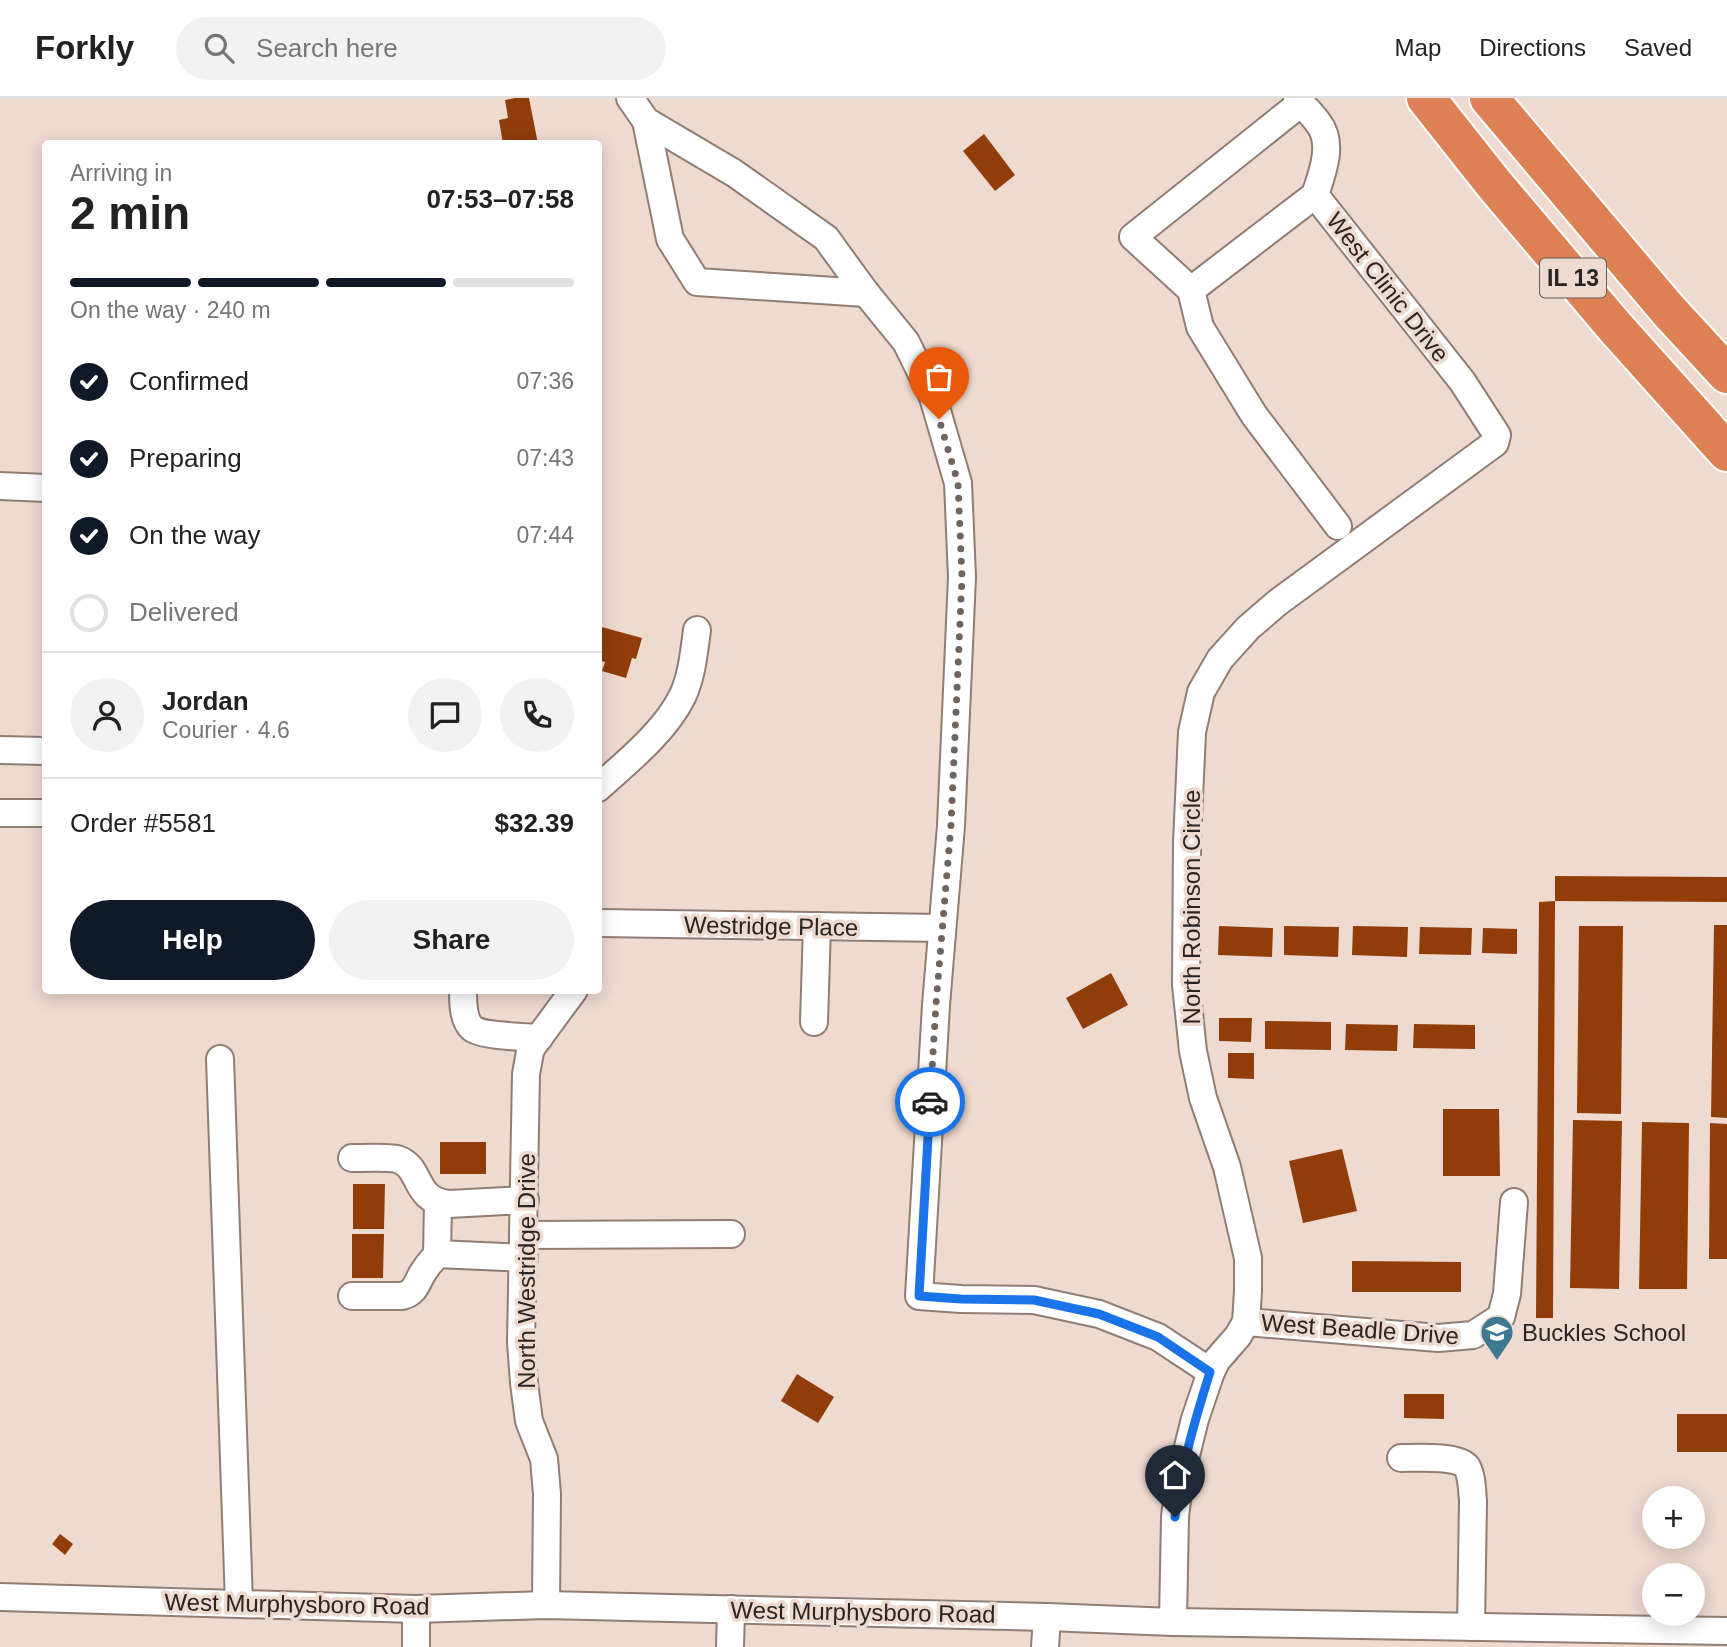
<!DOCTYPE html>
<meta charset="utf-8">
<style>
body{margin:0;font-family:Helvetica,sans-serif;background:#f2f2f2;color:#222;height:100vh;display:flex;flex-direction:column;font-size:26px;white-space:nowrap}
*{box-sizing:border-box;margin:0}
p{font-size:23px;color:#767676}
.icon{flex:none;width:38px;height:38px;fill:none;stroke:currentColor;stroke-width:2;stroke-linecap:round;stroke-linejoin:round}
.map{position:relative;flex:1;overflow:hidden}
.side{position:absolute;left:42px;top:42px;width:560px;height:854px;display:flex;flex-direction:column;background:#fff;border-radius:7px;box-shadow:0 4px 18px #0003}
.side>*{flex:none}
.controls{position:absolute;left:1642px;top:1388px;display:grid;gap:14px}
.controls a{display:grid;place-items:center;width:63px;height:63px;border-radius:50%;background:#fff;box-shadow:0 4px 18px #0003;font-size:35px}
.pin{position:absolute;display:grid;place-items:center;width:60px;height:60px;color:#fff;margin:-72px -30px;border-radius:50% 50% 50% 0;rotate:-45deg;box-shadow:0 0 7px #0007}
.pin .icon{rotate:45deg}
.courier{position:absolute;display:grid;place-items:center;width:70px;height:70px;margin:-35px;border:5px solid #1a73e8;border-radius:50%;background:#fff;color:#222;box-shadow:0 2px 9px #0007}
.summary em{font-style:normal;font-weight:800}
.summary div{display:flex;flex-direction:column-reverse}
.summary{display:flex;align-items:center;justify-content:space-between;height:119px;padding:0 28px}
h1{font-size:46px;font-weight:800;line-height:52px}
.bar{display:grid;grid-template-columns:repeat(4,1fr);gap:10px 7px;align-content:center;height:84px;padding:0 28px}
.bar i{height:9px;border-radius:5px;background:#e0e0e0}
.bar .active{background:#111827}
.bar p{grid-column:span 4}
.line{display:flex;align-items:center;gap:18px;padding:0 28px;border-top:2px solid #e0e0e0}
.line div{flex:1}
.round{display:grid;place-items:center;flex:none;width:74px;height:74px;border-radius:37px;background:#f2f2f2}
ol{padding:0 28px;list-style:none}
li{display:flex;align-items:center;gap:21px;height:77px}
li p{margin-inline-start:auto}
li .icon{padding:7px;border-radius:50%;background:#111827;color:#fff;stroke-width:4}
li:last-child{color:#767676}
li i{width:38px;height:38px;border:4px solid #e0e0e0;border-radius:50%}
.action{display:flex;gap:14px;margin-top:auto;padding:14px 28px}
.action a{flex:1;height:80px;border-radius:42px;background:#111827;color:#fff;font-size:28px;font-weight:800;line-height:80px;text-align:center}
.action a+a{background:#f2f2f2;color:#222}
header{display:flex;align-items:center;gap:42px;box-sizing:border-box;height:98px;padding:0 35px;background:#fff;border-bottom:2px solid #e0e0e0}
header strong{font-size:33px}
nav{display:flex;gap:38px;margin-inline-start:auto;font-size:24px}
.search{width:490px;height:63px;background:#f2f2f2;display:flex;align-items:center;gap:18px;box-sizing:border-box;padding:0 24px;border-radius:38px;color:#767676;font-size:26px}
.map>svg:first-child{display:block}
.building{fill:#903d09}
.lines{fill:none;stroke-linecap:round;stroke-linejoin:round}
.minor-casing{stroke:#907d74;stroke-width:30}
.highway-casing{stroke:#fff;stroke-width:42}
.minor{stroke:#fff;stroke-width:26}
.highway{stroke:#dd8155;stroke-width:38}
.done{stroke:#70645e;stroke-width:7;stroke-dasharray:0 12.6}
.route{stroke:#1a73e8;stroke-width:9}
.labels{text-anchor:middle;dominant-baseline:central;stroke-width:7;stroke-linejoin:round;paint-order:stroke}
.shield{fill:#efdad0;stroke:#665b55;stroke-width:2}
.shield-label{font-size:23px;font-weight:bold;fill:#2c2420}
.street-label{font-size:24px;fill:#2c2420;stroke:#efdad0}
.poi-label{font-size:24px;fill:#2c2420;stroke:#efdad0;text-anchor:start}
</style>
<header>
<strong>Forkly</strong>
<div class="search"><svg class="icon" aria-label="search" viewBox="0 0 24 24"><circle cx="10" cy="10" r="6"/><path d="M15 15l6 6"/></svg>Search here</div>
<nav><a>Map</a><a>Directions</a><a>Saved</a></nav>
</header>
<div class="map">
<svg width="1727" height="1549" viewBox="0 0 1727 1549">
<rect width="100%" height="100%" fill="#efdad0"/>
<g class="building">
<polygon points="515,0 529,0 538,46 503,46 499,22 508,20 505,2"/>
<polygon points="984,36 1015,77 995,93 963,53"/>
<polygon points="598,528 642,540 636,561 632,560 626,580 602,573 605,564 598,562"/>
<polygon points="1555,778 1727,779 1727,804 1555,803"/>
<polygon points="1555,803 1553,1220 1536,1220 1539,804"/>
<polygon points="1714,827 1727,827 1727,1020 1711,1019"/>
<polygon points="1219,828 1273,830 1272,859 1218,857"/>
<polygon points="1284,828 1339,829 1338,859 1284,857"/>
<polygon points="1353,828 1408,829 1407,859 1352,857"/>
<polygon points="1579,828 1623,828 1621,1016 1577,1015"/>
<polygon points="1420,829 1472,830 1471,857 1419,856"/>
<polygon points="1483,830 1517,831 1517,856 1482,855"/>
<polygon points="1111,875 1128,907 1083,931 1066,900"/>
<polygon points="1219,920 1252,920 1251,944 1219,943"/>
<polygon points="1265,923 1331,924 1331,952 1265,951"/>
<polygon points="1346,926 1398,927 1397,953 1345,952"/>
<polygon points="1414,926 1475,927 1475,951 1413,950"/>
<polygon points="1228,955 1254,955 1254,981 1228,980"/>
<polygon points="1443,1011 1499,1011 1500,1078 1443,1078"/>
<polygon points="1573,1022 1622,1023 1619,1191 1570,1190"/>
<polygon points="1642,1024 1689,1025 1687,1191 1639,1191"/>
<polygon points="1710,1025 1727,1026 1727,1161 1709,1161"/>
<rect x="440" y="1044" width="46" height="32"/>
<polygon points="1342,1051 1357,1113 1303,1125 1289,1063"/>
<polygon points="353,1086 385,1086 384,1131 353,1131"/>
<polygon points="352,1136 384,1136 383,1180 352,1180"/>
<polygon points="1352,1163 1461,1164 1461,1194 1352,1194"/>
<polygon points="797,1276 834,1299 818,1325 781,1303"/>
<polygon points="1404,1296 1444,1296 1444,1321 1404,1320"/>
<rect x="1677" y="1316" width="50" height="38"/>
<polygon points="60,1436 73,1446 65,1457 52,1446"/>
</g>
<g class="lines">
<defs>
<g id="minor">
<polyline points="630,0 646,23 734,75 826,140 866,195 906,244 933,299 958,385 962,479 951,728 936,907 919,1198 961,1201 1034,1202 1099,1216 1158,1239 1211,1274"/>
<path d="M1297,0c7,9 16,17 22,26 15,20 3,50 -4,71"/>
<polyline points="1301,5 1133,139 1191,192 1200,229 1254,317 1338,428"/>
<polyline points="646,23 670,141 697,184 866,195"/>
<polyline points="1191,192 1315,97"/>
<polyline points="0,388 46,390"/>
<polyline points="0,652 46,653"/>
<path d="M598,690c29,-26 68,-57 85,-93 9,-20 11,-43 14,-65"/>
<polyline points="0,715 46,715"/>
<polyline points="600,825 942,830"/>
<path d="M463,892c0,12 0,30 9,38 8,8 54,9 67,10"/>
<polyline points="814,924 817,828"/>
<polyline points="220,961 239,1505"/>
<path d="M352,1060c11,0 37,-1 45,1 26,8 15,41 52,45l76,-4"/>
<polyline points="524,1137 731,1136"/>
<polyline points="437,1156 524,1160"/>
<path d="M352,1198h49c16,-2 16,-17 25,-28 3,-5 8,-9 11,-14l1,-51"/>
<polyline points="1246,1224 1438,1240 1473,1237 1501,1219 1507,1196 1514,1104"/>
<path d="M1401,1360c13,0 58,-3 66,9 5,9 5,23 6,34l-2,126"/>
<polyline points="0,1499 416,1511 546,1507 1047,1519 1173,1524 1727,1533"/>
<polyline points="546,1507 547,1396 544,1361 529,1323 524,1285 521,1244 526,976 530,954 532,949 574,892"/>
<polyline points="1173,1524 1175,1419 1179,1385 1195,1321 1211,1274 1217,1262 1238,1238 1246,1224 1248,1193 1248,1160 1227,1069 1203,1000 1193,953 1186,887 1187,745 1192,634 1201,594 1220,561 1248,530 1277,505 1495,345 1497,337 1462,283 1315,97"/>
<polyline points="416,1549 416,1511"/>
<polyline points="730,1549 731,1511"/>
<polyline points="1045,1549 1047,1519"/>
</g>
<g id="highway">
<polyline points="1426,0 1494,86 1615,229 1727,354"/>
<polyline points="1489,0 1668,212 1727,276"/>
</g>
</defs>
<use href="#minor" class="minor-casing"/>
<use href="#highway" class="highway-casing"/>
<use href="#minor" class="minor"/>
<use href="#highway" class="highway"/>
</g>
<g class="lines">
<polyline class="done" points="930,1004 936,906 951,727 962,479 958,385 939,321"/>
<path class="route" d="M930,1004l-11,194 42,3 73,1 65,14 59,23 52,35c-15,48 -29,95 -35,145"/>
</g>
<defs>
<symbol id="school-pin" viewBox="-11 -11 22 30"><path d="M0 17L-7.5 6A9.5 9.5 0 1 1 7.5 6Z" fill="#3c788f" stroke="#efdad0"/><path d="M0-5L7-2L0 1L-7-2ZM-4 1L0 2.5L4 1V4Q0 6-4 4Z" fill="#fff"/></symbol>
</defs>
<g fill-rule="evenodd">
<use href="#school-pin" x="1478" y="1215" width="38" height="52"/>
</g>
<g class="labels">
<rect class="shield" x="1540" y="160.5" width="66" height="39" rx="5"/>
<g class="shield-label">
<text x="1573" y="180">IL 13</text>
</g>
<g class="street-label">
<text transform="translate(1388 189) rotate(52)">West Clinic Drive</text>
<text transform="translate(1191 809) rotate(-90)">North Robinson Circle</text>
<text transform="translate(771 828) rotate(1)">Westridge Place</text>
<text transform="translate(526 1173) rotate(-90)">North Westridge Drive</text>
<text transform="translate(1360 1231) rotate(4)">West Beadle Drive</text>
<text transform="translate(297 1506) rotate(1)">West Murphysboro Road</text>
<text transform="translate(863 1514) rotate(1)">West Murphysboro Road</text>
</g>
<g class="poi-label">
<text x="1522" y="1234">Buckles School</text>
</g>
</g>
</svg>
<div class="controls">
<a>+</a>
<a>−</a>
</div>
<div class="pin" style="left:939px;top:321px;background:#ea580c"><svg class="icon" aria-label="bag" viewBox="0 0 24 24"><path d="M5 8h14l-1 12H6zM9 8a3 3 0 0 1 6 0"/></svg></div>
<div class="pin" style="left:1175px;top:1419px;background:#1f2937"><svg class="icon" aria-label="home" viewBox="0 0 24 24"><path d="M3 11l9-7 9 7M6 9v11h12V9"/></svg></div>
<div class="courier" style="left:930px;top:1004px"><svg class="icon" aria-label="car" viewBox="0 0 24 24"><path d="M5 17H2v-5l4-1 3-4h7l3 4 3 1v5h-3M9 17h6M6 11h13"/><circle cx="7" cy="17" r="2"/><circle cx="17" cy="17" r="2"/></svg></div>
<section class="side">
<div class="summary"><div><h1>2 min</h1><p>Arriving in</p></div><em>07:53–07:58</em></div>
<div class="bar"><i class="active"></i><i class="active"></i><i class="active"></i><i></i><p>On the way · 240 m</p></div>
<ol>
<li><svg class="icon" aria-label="check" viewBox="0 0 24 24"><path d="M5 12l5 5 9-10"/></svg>Confirmed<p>07:36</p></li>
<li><svg class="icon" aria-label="check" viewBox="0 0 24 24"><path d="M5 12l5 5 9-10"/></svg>Preparing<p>07:43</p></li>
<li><svg class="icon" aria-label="check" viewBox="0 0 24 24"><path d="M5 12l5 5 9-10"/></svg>On the way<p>07:44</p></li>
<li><i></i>Delivered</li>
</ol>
<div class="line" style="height:126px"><a class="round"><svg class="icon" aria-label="person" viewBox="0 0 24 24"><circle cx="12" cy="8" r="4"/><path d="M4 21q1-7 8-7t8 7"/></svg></a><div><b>Jordan</b><p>Courier · 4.6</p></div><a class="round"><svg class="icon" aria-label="chat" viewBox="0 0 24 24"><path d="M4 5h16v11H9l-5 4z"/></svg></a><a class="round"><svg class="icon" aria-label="phone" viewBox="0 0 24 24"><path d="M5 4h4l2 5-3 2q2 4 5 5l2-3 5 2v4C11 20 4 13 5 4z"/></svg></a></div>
<div class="line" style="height:91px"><div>Order #5581</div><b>$32.39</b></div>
<div class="action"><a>Help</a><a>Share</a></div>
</section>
</div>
